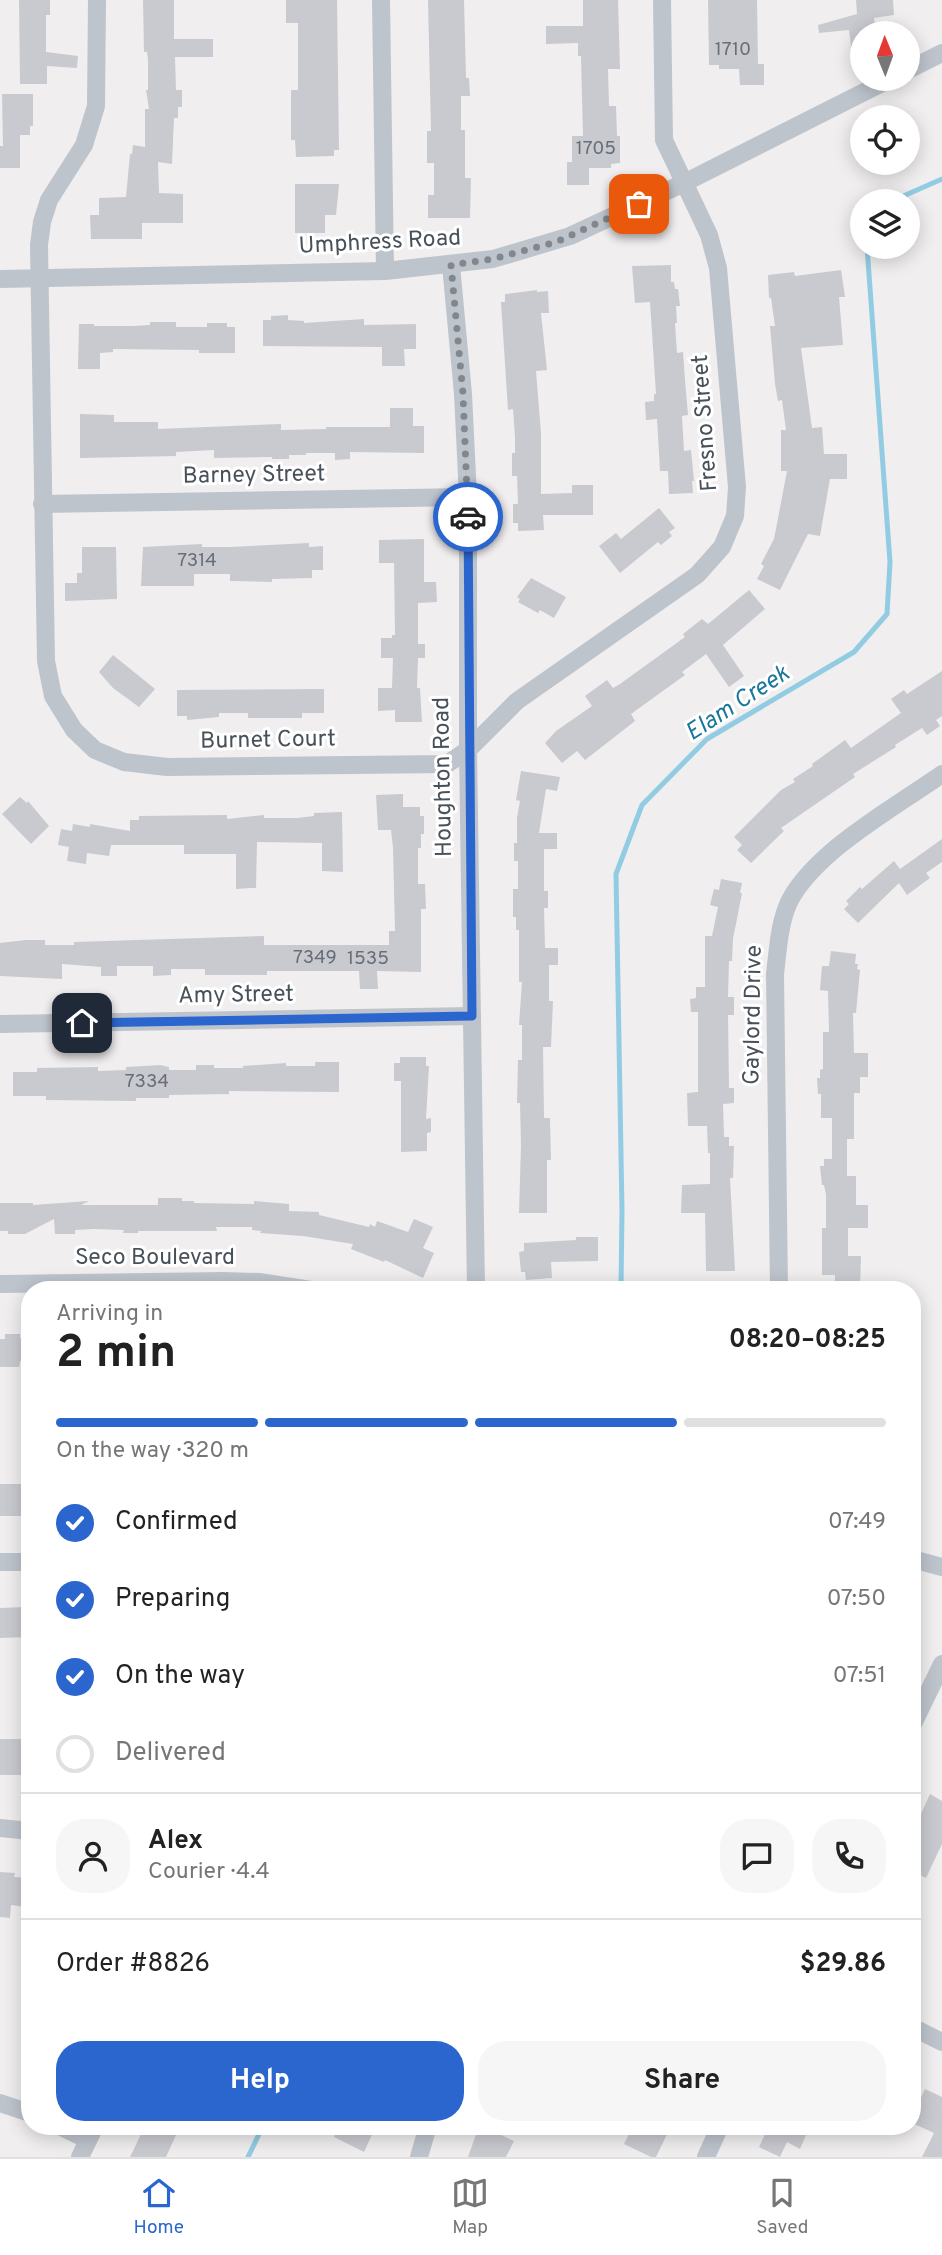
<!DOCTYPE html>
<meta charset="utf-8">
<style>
body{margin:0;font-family:Overpass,sans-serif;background:#f6f6f6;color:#222;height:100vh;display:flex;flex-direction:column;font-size:26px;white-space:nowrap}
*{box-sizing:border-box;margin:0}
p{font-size:23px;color:#767676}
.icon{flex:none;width:38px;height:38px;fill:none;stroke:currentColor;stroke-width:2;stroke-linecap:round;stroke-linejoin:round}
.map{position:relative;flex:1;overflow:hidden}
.panel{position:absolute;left:21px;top:1281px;width:900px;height:854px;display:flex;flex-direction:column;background:#fff;border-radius:28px;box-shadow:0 4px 18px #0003}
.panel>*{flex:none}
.needle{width:46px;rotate:359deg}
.fabs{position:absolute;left:850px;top:21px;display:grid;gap:14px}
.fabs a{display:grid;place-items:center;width:70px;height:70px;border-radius:50%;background:#fff;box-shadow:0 4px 18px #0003;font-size:35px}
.pin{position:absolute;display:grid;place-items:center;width:60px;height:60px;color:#fff;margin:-30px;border-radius:14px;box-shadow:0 4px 10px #0006}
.courier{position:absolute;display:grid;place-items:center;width:70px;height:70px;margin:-35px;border:5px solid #2b66ce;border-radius:50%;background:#fff;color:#222;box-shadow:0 2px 9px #0007}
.summary em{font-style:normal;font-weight:700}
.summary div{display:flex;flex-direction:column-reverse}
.summary{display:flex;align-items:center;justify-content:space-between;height:119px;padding:0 35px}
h1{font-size:46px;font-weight:700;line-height:52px}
.bar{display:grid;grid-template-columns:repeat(4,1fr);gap:10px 7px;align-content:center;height:84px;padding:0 35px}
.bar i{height:9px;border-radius:5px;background:#e0e0e0}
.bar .current{background:#2b66ce}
.bar p{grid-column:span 4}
.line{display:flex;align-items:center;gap:18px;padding:0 35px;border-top:2px solid #e0e0e0}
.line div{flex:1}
.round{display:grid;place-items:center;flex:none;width:74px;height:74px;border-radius:28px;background:#f6f6f6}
ol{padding:0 35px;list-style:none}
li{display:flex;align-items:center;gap:21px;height:77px}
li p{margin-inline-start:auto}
li .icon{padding:7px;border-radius:50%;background:#2b66ce;color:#fff;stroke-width:4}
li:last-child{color:#767676}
li i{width:38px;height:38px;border:4px solid #e0e0e0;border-radius:50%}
.primary-button{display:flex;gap:14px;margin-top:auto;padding:14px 35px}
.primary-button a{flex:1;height:80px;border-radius:28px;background:#2b66ce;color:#fff;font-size:28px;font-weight:700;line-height:80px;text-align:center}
.primary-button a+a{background:#f6f6f6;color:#222}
.dock{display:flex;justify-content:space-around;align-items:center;height:98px;border-top:2px solid #e0e0e0;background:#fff;font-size:19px;color:#767676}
.dock a{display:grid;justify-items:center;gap:4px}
.dock .current{color:#2b66ce}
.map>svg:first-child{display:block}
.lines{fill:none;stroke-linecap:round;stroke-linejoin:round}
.stream{stroke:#92cce3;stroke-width:5}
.building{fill:#c9cad0}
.minor{stroke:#bec4cc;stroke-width:18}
.done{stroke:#83878d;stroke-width:7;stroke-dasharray:0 12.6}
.route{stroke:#2b66ce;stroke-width:9}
.labels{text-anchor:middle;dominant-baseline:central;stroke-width:6;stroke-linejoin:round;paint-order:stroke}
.number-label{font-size:19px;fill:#686e77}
.street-label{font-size:23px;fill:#485059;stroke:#fff}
.water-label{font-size:24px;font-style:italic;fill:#1a769a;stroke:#fff}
</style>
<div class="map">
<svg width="942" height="2157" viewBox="0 0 942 2157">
<rect width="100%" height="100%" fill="#f0eeee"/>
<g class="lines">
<g class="stream">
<polyline points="892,201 942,179"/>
<polyline points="621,1290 622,1210 616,874 642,805 707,739 854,652 887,614 890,562 867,247"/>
<polyline points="248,2157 263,2126"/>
</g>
</g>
<g class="building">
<polygon points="19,0 50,0 50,15 46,15 46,52 78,56 77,68 47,66 47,84 20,84"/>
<polygon points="143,0 174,0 174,39 213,39 213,57 175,57 176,90 182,90 182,107 178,107 178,118 174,118 172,164 158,162 159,193 183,194 183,223 142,223 142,239 91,239 90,215 99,215 99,198 126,197 130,154 132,154 133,145 145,147 145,109 149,109 146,90 148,90 148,60 147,52 144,52"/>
<polygon points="286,0 337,0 339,150 334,150 334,156 296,157 295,140 291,140 291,90 298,90 298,23 286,23"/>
<polygon points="428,0 464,0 466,78 469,78 470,96 461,96 461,130 465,130 465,178 471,178 470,218 428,218 428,195 434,195 434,163 427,163 427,131 431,131"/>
<polygon points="583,0 618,0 620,69 608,69 609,106 616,106 617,136 620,136 620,163 611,164 611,168 589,168 589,185 567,185 567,162 572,162 572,136 583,136 581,56 578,56 578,43 546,44 546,26 583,26"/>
<polygon points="708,0 757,0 758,64 764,64 764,85 740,85 739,69 719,69 719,65 709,65"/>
<polygon points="856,0 893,0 894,15 874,18 876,33 863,33 863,62 853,62 849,30 819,33 818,25 857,14"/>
<polygon points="2,94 33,94 33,126 30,126 30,135 20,135 20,168 0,168 0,146 3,146"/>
<polygon points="295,184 339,184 336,215 325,215 325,233 295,233"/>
<polygon points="671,265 671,282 674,282 675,289 678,289 680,306 676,306 677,323 675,323 677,353 683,352 685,380 688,415 682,416 684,451 691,450 694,481 692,481 693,493 669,494 668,471 660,471 657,419 646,420 645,402 654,401 654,394 656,394 650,302 635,303 632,266"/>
<polygon points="841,270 845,297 839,297 843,345 801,348 812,428 822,427 824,454 847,454 847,479 830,479 820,536 808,534 780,590 757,579 764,566 761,564 774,539 787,471 781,471 781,430 786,430 782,400 778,401 775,384 770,326 775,326 771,298 769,298 768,275 794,272 795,276"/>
<polygon points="537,290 537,292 548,291 549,313 541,313 547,370 536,371 541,433 541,494 572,493 572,485 593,485 593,515 543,515 544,530 518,531 518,523 513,523 513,504 518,504 517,476 512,476 512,453 515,453 515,437 513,409 508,410 501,302 505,302 505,294"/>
<polygon points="288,315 288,320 304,321 304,323 364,319 364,325 416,324 416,349 404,349 405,366 382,366 382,347 263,346 263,320 271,320 271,316"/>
<polygon points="150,322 176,322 176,327 207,327 207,323 227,323 227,327 235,327 235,353 199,353 199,350 113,349 113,352 100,353 100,369 78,369 79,324 94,324 94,326 133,326 150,325"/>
<polygon points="390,408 413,408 413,426 424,426 424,453 350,452 350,459 335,460 335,453 306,453 306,455 289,455 289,459 272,459 272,457 214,458 214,450 176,452 176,456 80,458 80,414 114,415 114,422 158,422 158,429 281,424 281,430 326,429 326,427 390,427"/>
<polygon points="659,508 675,528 669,532 672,536 661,545 658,542 620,573 599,546 616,533 621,539"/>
<polygon points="424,539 424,582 436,582 437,602 418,603 418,644 425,644 425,658 418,658 417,688 420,688 422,722 395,722 395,710 378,711 378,688 392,688 393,658 381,658 381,638 392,638 392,635 395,635 394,563 379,563 379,540"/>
<polygon points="309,543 309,547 323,546 323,570 312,570 312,578 272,579 272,582 230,581 230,574 194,574 194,586 141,586 143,547 202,544 202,547 230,547"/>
<polygon points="82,547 116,547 117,599 65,601 65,583 77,583 77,573 82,573"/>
<polygon points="531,578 566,597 554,618 540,610 538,613 518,602 520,599 517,597"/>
<polygon points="749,590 765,609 723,645 744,676 729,687 706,654 682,672 685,675 631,714 635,721 585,760 577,751 562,763 545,743 556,731 592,706 585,696 607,680 613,688 620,684 685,637 683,634 702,619 708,624"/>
<polygon points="113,655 155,689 139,707 113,688 99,672"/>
<polygon points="942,671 942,716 936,720 940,726 927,735 922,728 895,745 896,747 853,774 855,777 781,828 784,831 751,863 737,850 742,845 734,837 781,790 795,782 793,779 813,766 812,764 845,740 851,748 901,713 891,699 904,690 907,694"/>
<polygon points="324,689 324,713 302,713 302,718 248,718 248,713 219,713 219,717 187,720 187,716 177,716 177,690"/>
<polygon points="521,771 560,777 557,791 546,789 539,833 557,833 557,849 544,849 544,891 548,891 548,908 544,908 545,948 558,948 558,965 549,965 549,1001 553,1001 551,1047 543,1047 544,1118 550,1118 551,1160 547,1160 547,1213 519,1213 521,1145 520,1103 517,1103 518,1060 522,1060 522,1025 519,1025 522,982 519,982 519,930 516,930 516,917 513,917 513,889 518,889 518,861 514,861 514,843 517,843 517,818 520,801 516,800"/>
<polygon points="403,794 403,807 420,807 420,816 424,816 424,834 421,834 421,848 418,848 418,884 425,884 426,909 421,909 421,972 377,971 378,989 360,989 359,971 267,971 267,975 205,975 205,969 171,969 171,975 153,976 153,966 117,966 117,976 101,976 101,967 62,964 62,979 0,976 0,943 26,940 45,940 45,945 74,945 74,942 264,936 264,945 389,945 389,931 395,931 393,848 391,830 378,830 376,795"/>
<polygon points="20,797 27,803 28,801 49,826 31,844 2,814"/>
<polygon points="342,812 343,872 322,871 322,843 257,842 256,888 250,888 236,889 236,854 184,854 184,845 111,845 109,856 87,853 86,864 67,861 69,847 58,845 61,829 72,831 73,824 90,827 90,824 130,831 130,820 139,820 139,816 227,815 227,819 264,815 264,818 297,818 314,816 314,813"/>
<polygon points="942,839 942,862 926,873 930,878 907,895 899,883 858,923 844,909 849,904 846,901 860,887 862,889 894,861 900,869"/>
<polygon points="721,879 742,883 740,893 742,893 733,939 732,961 729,961 728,997 734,997 734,1015 728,1015 729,1088 734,1088 734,1103 723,1104 724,1137 729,1137 729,1146 734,1146 733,1178 730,1178 735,1271 706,1271 705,1213 681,1213 682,1185 710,1184 710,1153 708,1153 707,1126 688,1126 687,1093 698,1092 698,1012 691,1012 690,999 696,998 696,987 705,987 705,936 712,936 718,907 710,905 714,889 719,890"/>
<polygon points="831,951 856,954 855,964 858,964 857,969 860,970 856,1013 853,1013 854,1053 868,1053 868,1077 860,1077 860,1093 854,1093 854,1139 847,1139 847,1176 856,1176 856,1205 868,1205 868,1228 848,1228 848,1256 861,1256 860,1290 835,1290 835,1275 822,1275 822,1228 826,1228 826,1195 824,1185 822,1185 820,1166 824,1166 824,1159 832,1159 832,1118 821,1118 821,1094 818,1094 817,1078 820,1078 820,1070 823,1069 823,1032 829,1032 828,991 820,990 822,966 829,966"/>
<polygon points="400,1057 426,1057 426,1066 429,1066 426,1119 431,1118 431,1132 427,1133 427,1151 401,1152 401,1081 394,1081 394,1063 400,1063"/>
<polygon points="315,1062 339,1062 339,1092 229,1091 229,1094 169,1095 169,1098 136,1098 136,1101 46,1100 46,1096 13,1096 13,1072 37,1072 37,1068 98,1067 98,1071 126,1070 126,1067 160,1065 169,1067 169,1070 196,1070 196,1065 214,1065 214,1068 243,1068 243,1066 286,1063 286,1066 315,1066"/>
<polygon points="158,1198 182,1198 182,1201 194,1201 194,1203 254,1204 254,1201 289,1204 289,1211 319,1212 319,1215 369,1227 370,1224 375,1227 377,1221 408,1232 414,1219 433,1227 423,1248 434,1253 423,1278 385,1260 384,1262 351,1249 353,1244 303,1236 260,1233 261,1231 252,1230 252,1227 216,1227 217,1231 138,1231 138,1233 123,1233 124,1230 94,1229 75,1230 75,1234 55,1234 54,1219 25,1234 8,1234 8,1231 0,1231 0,1203 33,1203 33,1205 89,1201 81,1205 158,1205"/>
<polygon points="576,1237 598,1237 598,1261 551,1262 552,1278 526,1280 525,1272 521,1272 519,1252 524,1251 524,1243 576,1240"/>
<polygon points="5,1334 20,1334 20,1338 30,1338 30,1361 20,1361 19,1367 0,1367 0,1339 5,1339"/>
<rect x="0" y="1484" width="30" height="32"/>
<polygon points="26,1607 30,1609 30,1637 0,1638 0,1608"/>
<rect x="0" y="1739" width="30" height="36"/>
<polygon points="930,1794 942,1801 942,1844 926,1878 912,1871 912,1834"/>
<polygon points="0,1872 15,1873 14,1877 28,1878 26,1907 11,1905 10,1918 0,1917"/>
<polygon points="925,2089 942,2097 942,2157 922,2157 934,2133 912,2123 912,2117"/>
<polygon points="145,2126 180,2126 166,2157 130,2157"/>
<polygon points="339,2126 376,2126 364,2152 334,2137"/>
<polygon points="479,2126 505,2126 501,2135 514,2141 506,2157 468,2157"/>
<polygon points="633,2126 671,2126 656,2157 651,2157 624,2144"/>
<polygon points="769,2126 810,2126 800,2149 787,2142 780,2157 759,2147"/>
</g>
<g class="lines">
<g class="minor">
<polyline points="97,0 96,106 84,145 49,200 42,222 39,245 46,661 53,696 74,730 95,750 124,762 167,767 447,764 468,750 517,701 697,575 722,547 735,516 737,487 718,268 709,235 664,140 662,0"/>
<polyline points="381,0 385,271"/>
<polyline points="908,70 942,53"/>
<polyline points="451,265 463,394 468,497 468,750 476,1290"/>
<polyline points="0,279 385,271 493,259 570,236 684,183 890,79"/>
<polyline points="42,504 468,497"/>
<polyline points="0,1024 472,1016"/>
<polyline points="0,1284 223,1281 259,1282 311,1290"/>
<path d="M779,1290l-4,-316c3,-24 4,-52 15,-74 27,-50 105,-93 152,-126"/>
<polyline points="912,1559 942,1567"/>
<polyline points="0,1562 30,1562"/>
<polyline points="912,1726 942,1664"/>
<polyline points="0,1828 30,1831"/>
<polyline points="912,2027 942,2042"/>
<polyline points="0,2103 30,2113"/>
<polyline points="59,2126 88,2140"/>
<polyline points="80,2157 95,2126"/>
<polyline points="419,2157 428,2126"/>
<polyline points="706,2157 720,2126"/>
</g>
</g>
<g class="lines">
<polyline class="done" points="468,517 463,394 451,265 493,259 556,242 639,204"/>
<polyline class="route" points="82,1023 472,1016 468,517"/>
</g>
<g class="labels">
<g class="number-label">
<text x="733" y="50">1710</text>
<text x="596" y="149">1705</text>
<text x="197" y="561">7314</text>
<text x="315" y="958">7349</text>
<text x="368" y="959">1535</text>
<text x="147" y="1082">7334</text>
</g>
<g class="street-label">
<text transform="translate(380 243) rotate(-3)">Umphress Road</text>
<text transform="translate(706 423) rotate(-94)">Fresno Street</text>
<text transform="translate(254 476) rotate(-1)">Barney Street</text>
<text transform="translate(268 741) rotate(-1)">Burnet Court</text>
<text transform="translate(444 777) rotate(-91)">Houghton Road</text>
<text transform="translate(236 996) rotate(-1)">Amy Street</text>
<text transform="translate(754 1015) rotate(-89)">Gaylord Drive</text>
<text x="155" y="1258">Seco Boulevard</text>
</g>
<g class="water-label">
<text transform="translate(738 704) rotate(-33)">Elam Creek</text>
</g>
</g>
</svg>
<div class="fabs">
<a><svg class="needle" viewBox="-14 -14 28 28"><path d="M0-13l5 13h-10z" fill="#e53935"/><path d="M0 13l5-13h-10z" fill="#767676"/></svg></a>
<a><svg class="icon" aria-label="locate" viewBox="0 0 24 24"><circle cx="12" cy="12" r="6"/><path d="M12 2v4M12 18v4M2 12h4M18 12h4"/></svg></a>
<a><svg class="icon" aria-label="layers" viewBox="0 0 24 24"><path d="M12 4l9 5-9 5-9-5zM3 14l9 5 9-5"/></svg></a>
</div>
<div class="pin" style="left:639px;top:204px;background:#ea580c"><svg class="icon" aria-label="bag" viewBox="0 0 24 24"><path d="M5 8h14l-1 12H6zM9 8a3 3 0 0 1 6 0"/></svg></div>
<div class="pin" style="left:82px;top:1023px;background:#1f2937"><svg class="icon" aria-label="home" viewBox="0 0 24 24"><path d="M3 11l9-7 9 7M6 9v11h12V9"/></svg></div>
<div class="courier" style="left:468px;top:517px"><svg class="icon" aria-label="car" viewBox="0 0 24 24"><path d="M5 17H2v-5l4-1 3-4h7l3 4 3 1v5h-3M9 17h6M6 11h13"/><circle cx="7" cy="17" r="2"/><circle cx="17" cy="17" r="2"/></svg></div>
<section class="panel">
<div class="summary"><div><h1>2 min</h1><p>Arriving in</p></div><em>08:20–08:25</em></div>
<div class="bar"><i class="current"></i><i class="current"></i><i class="current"></i><i></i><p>On the way · 320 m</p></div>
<ol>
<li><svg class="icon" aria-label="check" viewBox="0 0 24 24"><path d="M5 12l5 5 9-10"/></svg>Confirmed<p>07:49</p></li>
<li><svg class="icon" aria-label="check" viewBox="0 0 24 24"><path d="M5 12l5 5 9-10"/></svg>Preparing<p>07:50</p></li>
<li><svg class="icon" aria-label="check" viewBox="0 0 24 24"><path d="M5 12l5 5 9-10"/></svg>On the way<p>07:51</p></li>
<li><i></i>Delivered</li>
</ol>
<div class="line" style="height:126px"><a class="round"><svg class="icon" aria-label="person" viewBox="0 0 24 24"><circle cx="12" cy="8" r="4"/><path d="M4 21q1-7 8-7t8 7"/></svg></a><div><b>Alex</b><p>Courier · 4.4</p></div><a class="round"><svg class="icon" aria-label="chat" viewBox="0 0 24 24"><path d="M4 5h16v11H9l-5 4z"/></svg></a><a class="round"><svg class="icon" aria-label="phone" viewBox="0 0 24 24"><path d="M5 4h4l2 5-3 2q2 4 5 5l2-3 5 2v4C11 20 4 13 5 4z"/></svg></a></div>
<div class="line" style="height:91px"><div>Order #8826</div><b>$29.86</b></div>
<div class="primary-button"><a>Help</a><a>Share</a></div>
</section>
</div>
<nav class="dock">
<a class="current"><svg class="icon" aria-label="home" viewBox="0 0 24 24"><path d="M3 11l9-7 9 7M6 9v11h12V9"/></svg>Home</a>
<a><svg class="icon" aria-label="map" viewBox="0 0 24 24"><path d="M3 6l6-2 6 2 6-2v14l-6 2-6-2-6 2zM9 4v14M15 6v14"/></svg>Map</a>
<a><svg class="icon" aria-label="saved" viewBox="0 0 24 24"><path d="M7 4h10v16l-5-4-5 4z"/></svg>Saved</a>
</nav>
